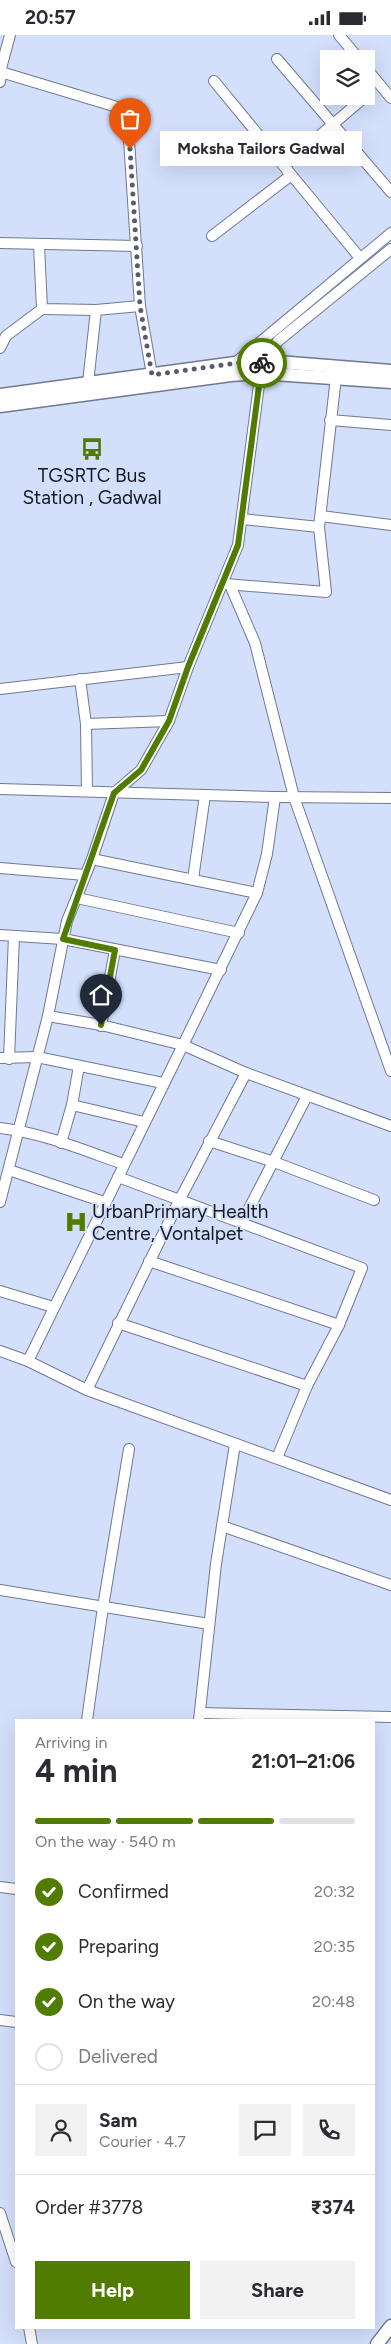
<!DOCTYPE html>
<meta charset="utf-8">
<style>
body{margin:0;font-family:Figtree,sans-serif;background:#f2f2f3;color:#2b2b33;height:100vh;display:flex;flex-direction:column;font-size:19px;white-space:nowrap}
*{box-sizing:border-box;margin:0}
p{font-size:16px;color:#7c7c81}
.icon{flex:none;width:28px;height:28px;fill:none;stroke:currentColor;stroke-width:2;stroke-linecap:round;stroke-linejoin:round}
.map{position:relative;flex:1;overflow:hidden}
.sheet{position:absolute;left:15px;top:1684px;width:360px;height:610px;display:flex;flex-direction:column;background:#fff;border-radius:0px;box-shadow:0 5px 20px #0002}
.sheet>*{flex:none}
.controls{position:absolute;left:320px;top:15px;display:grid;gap:10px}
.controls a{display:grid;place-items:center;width:55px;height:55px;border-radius:0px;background:#fff;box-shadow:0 5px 20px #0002;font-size:25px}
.pin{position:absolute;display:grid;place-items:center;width:42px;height:42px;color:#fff;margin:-51px -21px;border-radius:50% 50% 50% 0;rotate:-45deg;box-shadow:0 0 5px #0007}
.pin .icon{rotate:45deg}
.courier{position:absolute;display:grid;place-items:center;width:50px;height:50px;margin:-25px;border:4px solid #4f7c01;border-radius:50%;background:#fff;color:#222;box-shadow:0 1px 6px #0007}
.bubble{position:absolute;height:35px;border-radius:0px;background:#fff;box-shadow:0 5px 20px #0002;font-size:16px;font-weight:700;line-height:35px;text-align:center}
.head em{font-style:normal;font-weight:700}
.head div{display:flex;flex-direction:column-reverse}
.head{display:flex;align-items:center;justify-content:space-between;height:85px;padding:0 20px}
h1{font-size:32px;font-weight:700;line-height:38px}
.bar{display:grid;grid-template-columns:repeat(4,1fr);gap:8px 5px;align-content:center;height:60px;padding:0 20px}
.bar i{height:6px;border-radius:4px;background:#e1e1e2}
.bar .on{background:#4f7c01}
.bar p{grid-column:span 4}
.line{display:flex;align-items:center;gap:12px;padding:0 20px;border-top:1px solid #e1e1e2}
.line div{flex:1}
.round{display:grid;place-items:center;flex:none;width:52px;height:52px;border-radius:0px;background:#f2f2f3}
ol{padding:0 20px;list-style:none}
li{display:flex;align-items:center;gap:15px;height:55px}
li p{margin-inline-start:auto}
li .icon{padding:5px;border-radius:50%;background:#4f7c01;color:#fff;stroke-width:4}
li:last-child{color:#7c7c81}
li i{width:28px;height:28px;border:2px solid #e1e1e2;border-radius:50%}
.action{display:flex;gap:10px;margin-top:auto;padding:10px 20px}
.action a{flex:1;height:58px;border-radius:0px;background:#4f7c01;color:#fff;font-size:20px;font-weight:700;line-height:58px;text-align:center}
.action a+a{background:#f2f2f3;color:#2b2b33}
.status{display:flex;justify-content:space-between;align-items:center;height:35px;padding:0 25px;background:#fff;direction:ltr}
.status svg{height:14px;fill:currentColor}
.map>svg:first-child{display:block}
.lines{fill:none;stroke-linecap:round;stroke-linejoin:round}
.minor-casing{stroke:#707993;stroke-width:12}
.major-casing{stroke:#707993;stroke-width:15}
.minor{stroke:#fff;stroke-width:10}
.major{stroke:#fff;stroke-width:12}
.done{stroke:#575d6e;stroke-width:5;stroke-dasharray:0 9}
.route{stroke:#4f7c01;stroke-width:6}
.labels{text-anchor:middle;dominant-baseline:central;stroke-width:4;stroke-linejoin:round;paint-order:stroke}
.poi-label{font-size:19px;fill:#141722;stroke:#d4dffc}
</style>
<div class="status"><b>20:57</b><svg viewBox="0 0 49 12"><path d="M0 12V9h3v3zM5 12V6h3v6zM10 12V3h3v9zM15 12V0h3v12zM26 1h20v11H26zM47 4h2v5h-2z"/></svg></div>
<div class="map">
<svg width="391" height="2309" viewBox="0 0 391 2309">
<rect width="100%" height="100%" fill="#d4dffc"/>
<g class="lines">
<defs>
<g id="minor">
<polyline points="339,0 359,24"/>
<polyline points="277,24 391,157"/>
<polyline points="366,33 391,63"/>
<polyline points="0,37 10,0"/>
<polyline points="214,46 284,131 366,61"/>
<polyline points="0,47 1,37 127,75 140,271 152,340"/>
<polyline points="284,131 360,223"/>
<polyline points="212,201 290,141 286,133"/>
<polyline points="0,208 137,211"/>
<polyline points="39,210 42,274 96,275 140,271"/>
<polyline points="0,313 6,301 42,274"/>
<polyline points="234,331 235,328 391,198"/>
<polyline points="88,348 96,275"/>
<polyline points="330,385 391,390"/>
<polyline points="321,481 391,490"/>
<polyline points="242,484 319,492"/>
<polyline points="226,549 326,557 319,492 336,342"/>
<polyline points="230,550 255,608 294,762 391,1036"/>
<polyline points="80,644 86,689 87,756"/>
<polyline points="0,654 188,632"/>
<polyline points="86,689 169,686"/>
<polyline points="0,754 275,762 267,819 257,858 183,1010 101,990 48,981"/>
<polyline points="275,762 391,763"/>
<polyline points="92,824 257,858"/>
<polyline points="0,833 85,840"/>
<polyline points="193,844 205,760"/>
<polyline points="77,863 239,898"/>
<polyline points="0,900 63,904 221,935"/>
<polyline points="101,991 115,915"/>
<polyline points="0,1023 37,1022 163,1048"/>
<polyline points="9,1024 14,901"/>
<polyline points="72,1070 144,1087"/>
<path d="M0,1093c43,5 83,22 123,36"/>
<polyline points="209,1106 274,1127 374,1165"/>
<polyline points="61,1108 72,1070 79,1031"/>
<polyline points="9,1135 104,1167"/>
<polyline points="118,1142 362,1233 339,1290 307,1351 277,1423"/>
<polyline points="0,1167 48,981 67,886 92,824 114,758 141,735 169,686 188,632 238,510 262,327 278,306 391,214"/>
<polyline points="241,1189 307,1061"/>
<polyline points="149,1226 339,1290"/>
<polyline points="0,1256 53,1272"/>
<polyline points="118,1288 307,1351"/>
<polyline points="0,1316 28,1326 87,1355 391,1465"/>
<polyline points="28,1326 183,1010 246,1038 391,1091"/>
<polyline points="87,1355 180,1164 246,1038"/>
<polyline points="222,1491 391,1550"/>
<polyline points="0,1555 209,1589"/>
<polyline points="200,1678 391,1682"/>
<polyline points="87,1685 103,1572 129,1414"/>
<polyline points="199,1685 216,1529 235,1409"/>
<polyline points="0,1852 16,1854"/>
<polyline points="0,1985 16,1987"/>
<polyline points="0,2178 16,2227"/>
<polyline points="29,2292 32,2309"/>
</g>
<g id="major">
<polyline points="0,360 235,328 278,327 391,336"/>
<polyline points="0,371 231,340 259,338 391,347"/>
<polyline points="377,2309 391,2291"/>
</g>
</defs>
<use href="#minor" class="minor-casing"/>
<use href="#major" class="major-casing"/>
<use href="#minor" class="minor"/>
<use href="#major" class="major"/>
</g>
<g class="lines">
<polyline class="done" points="130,114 140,271 152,340 236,328 262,328"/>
<polyline class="route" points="101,990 115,915 63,904 114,758 141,735 169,686 188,632 238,510 262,328"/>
</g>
<defs>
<symbol id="bus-bare" viewBox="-9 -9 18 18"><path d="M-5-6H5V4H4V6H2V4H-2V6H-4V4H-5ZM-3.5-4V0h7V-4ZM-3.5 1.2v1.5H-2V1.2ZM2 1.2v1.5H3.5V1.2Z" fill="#4f7c01" stroke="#d4dffc" stroke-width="2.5" paint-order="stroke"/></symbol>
<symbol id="hospital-bare" viewBox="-9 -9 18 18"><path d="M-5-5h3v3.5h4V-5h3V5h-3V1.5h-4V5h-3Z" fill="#4f7c01" stroke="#d4dffc" stroke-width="2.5" paint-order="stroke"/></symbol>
</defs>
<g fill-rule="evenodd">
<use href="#bus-bare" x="76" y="398" width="32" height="32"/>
<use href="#hospital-bare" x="60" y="1171" width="32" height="32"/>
</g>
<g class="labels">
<g class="poi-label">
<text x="92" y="440">TGSRTC Bus<tspan x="92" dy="22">Station , Gadwal</tspan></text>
<text x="92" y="1176" text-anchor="start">UrbanPrimary Health<tspan x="92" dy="22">Centre, Vontalpet</tspan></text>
</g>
</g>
</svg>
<div class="controls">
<a><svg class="icon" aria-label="layers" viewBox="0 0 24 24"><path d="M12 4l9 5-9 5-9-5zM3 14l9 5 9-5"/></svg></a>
</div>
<div class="pin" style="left:130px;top:114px;background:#ea580c"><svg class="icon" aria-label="bag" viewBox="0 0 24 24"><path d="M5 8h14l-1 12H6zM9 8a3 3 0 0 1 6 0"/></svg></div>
<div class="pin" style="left:101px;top:990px;background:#1f2937"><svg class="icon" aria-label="home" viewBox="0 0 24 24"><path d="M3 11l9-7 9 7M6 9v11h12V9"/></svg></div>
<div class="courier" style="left:262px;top:328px"><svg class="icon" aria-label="bike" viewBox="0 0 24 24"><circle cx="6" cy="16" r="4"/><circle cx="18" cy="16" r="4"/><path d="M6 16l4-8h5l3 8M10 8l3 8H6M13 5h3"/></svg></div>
<div class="bubble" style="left:160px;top:96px;width:202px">Moksha Tailors Gadwal</div>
<section class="sheet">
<div class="head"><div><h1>4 min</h1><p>Arriving in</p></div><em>21:01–21:06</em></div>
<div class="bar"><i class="on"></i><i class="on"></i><i class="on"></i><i></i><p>On the way · 540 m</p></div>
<ol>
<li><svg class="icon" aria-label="check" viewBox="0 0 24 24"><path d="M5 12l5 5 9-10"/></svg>Confirmed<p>20:32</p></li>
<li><svg class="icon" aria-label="check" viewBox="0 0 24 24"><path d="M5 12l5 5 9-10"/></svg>Preparing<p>20:35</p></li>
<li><svg class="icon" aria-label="check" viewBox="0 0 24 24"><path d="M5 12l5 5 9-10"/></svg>On the way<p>20:48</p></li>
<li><i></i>Delivered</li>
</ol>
<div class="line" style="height:90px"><a class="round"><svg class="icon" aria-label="person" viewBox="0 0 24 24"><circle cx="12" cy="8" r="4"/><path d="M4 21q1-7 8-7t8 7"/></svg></a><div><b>Sam</b><p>Courier · 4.7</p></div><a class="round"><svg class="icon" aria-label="chat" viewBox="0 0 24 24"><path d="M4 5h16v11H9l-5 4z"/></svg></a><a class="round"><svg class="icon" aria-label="phone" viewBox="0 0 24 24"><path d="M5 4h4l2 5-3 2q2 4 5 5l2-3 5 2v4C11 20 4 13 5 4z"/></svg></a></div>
<div class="line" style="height:65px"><div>Order #3778</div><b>₹374</b></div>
<div class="action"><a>Help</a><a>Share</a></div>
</section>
</div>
